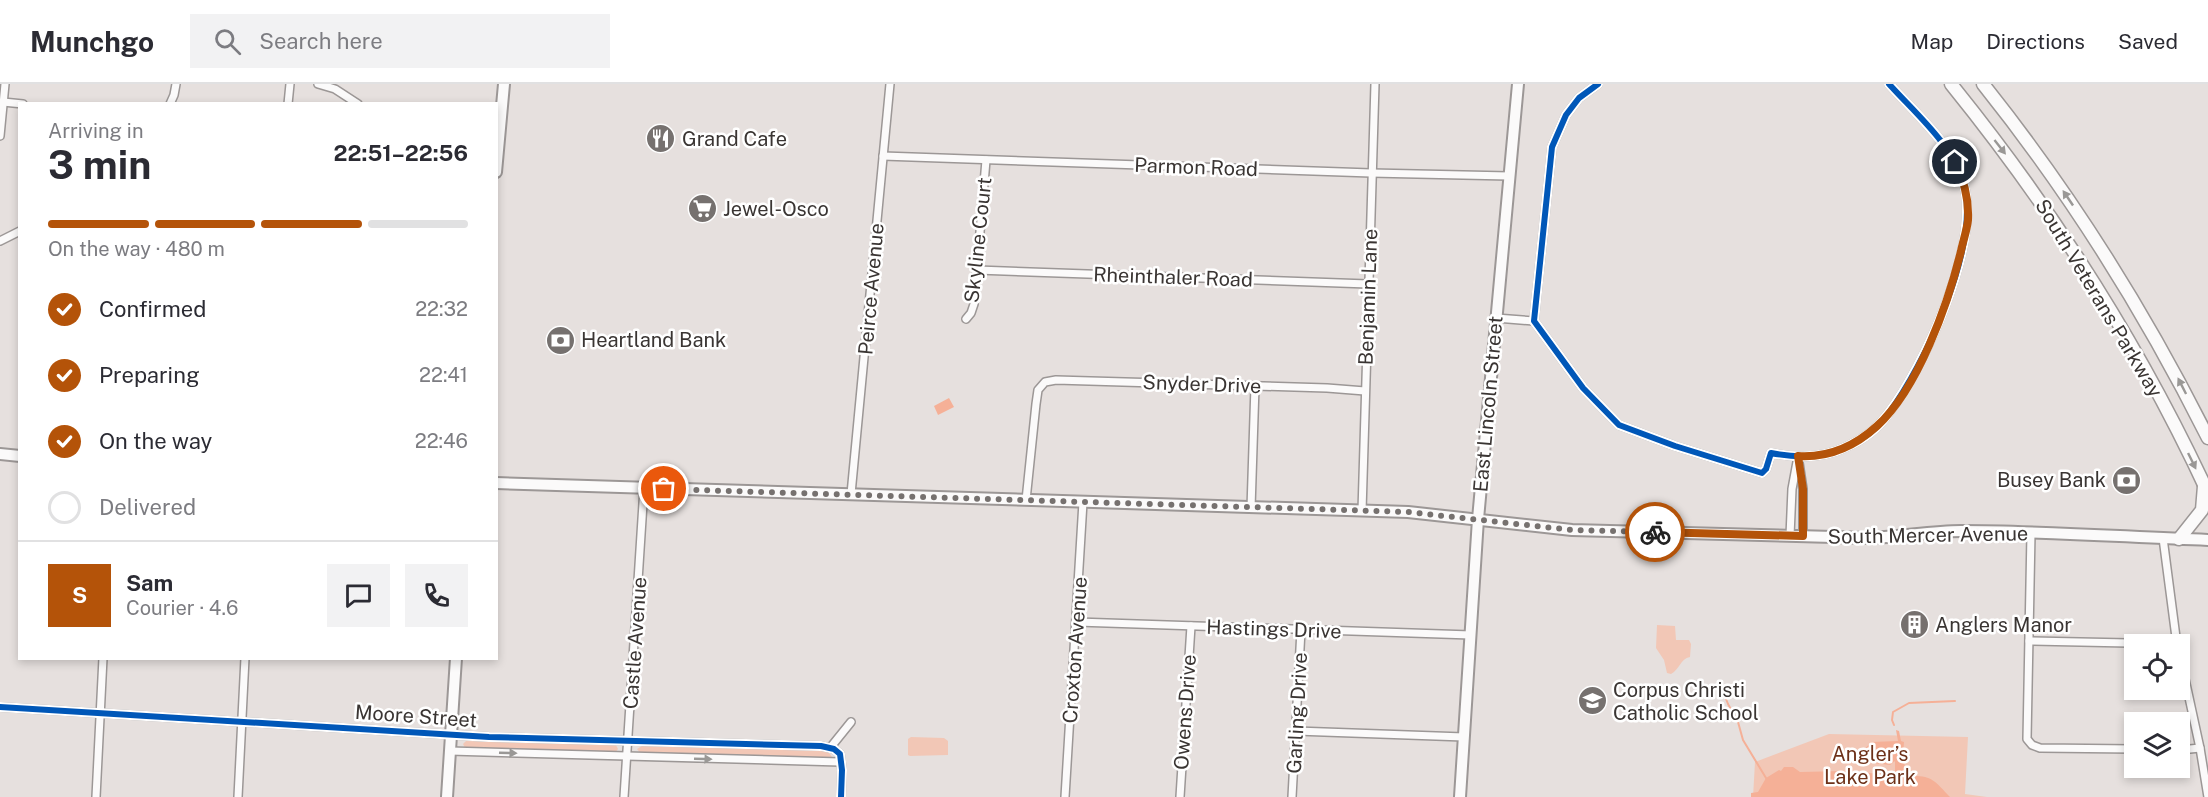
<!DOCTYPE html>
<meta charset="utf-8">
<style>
body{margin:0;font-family:"Public Sans",sans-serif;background:#f2f2f3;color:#2b2b33;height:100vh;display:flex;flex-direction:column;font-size:22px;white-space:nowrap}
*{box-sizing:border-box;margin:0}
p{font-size:20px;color:#7c7c81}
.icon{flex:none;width:33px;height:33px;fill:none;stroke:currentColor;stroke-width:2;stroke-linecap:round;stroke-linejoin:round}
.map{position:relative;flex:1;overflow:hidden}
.side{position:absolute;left:18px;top:18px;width:480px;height:558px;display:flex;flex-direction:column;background:#fff;border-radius:0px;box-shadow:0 3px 9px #0003}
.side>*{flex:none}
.buttons{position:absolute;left:2124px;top:550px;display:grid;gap:12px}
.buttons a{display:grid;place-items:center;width:66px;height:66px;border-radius:0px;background:#fff;box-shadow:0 3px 9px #0003;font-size:30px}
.pin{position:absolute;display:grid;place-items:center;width:51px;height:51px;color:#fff;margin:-26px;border:3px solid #fff;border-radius:50%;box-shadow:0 2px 6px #0007}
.courier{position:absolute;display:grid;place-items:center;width:60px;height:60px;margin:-30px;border:4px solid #b45309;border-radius:50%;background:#fff;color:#222;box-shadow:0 2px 8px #0007}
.head em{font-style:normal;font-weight:700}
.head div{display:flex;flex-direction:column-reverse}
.head{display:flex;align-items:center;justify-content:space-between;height:102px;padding:0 30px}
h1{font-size:39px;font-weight:700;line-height:45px}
.bar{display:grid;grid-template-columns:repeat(4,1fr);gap:9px 6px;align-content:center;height:72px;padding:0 30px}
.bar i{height:8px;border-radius:4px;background:#e1e1e2}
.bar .active{background:#b45309}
.bar p{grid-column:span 4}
.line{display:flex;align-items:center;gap:15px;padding:0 30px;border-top:2px solid #e1e1e2}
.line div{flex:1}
.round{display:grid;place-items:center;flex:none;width:63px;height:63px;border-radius:0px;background:#f2f2f3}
ol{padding:0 30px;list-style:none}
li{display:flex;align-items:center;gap:18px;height:66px}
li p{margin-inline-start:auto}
li .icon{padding:6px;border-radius:50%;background:#b45309;color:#fff;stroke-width:4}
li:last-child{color:#7c7c81}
li i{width:33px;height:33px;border:3px solid #e1e1e2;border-radius:50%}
header{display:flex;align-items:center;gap:36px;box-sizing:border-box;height:84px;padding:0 30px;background:#fff;border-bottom:2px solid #e1e1e2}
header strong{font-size:28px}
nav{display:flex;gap:33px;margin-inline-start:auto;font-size:21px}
.search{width:420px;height:54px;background:#f2f2f3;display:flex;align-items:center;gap:15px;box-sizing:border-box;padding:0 21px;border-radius:0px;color:#7c7c81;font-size:22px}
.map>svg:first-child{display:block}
.green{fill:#f2c7b6}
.water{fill:#f5b097}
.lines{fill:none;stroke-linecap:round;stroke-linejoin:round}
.stream{stroke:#f5b097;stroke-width:2}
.minor-casing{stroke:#9c9796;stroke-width:10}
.secondary-casing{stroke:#9c9796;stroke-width:14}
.trunk-casing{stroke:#9c9796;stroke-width:15}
.minor{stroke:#fbfafa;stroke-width:7}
.secondary{stroke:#fbfafa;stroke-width:10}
.trunk{stroke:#fbfafa;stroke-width:12}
.cycleway-casing{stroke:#fff;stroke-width:10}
.cycleway{stroke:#0057b8;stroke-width:6}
.oneway{fill:#9a9896}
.done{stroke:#76716f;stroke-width:6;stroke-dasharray:0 10.8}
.route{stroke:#b45309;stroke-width:8}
.labels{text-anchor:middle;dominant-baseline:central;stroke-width:5;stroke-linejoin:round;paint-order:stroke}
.poi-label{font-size:20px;fill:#3a3533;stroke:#fff;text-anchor:start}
.street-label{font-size:20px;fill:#3a3533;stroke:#fff}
.park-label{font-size:20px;fill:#6d3119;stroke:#fff}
</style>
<header>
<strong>Munchgo</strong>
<div class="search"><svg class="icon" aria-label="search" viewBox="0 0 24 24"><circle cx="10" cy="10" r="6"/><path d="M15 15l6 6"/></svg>Search here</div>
<nav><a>Map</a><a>Directions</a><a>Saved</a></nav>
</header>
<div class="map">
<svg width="2208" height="713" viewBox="0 0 2208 713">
<rect width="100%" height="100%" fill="#e6e0de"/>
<g class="green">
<path d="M1657,541l18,1 1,14h13l2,4 -1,13c-10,2 -10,12 -19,17l-4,-1 -3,-13 -8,-12z"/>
<polygon points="1829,650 1968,653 1965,710 1987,713 1753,713 1755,678"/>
<polygon points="911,653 944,654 948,657 948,671 910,672 908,671 908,655"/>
<polygon points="466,657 616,661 618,665 615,669 465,664 463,660"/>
<polygon points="642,662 827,666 832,673 829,675 641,670 637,665"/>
</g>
<g class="water">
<polygon points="949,314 954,323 938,331 934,322"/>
<path d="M1896,646l3,1 2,10 3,1 -1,13 3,19 2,2c24,-1 26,4 42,21h-199v-4l7,-1 8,-14 13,-8 2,1 3,-4h9l7,5 43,-1 52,4v-14l-5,4 -25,-3 -2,-3v-8l8,-9 27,-1z"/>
</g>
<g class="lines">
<g class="stream">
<polyline points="1719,597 1728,620 1738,638 1743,656 1766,694"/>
<polyline points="1894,641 1892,636 1893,628 1909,619 1955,617"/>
</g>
<defs>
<g id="minor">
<polyline points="318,0 335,5 358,20"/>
<path d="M1598,0l-19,14 -13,17 -14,32 -18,174 49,67 36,37 56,21 87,27 4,-4 5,-16c25,5 51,6 75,-6 16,-7 32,-19 42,-33 37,-49 92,-168 76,-229 -9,-38 -49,-72 -75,-101"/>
<polyline points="3,18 23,20"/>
<polyline points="170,20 174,11 176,0"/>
<polyline points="288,20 290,0"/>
<polyline points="0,52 5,0"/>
<polyline points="883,72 1371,89 1509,92"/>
<polyline points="0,157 20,147"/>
<polyline points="977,186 1368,200"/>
<polyline points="1496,234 1534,237"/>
<polyline points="966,235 971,229 974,220 986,76"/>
<polyline points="1798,372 1803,405 1803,452"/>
<polyline points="851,410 890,0"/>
<polyline points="1026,416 1036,320 1038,306 1045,298 1056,296 1327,304 1365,307"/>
<polyline points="1251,424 1255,302"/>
<polyline points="1362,427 1375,0"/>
<polyline points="2031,449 2027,655 2032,661 2040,664 2134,665"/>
<polyline points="1790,452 1792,405 1797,378"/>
<polyline points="2163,454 2177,561"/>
<polyline points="1077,538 1471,551"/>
<polyline points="2029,557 2177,560"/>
<polyline points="2180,572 2200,664 2208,713"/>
<polyline points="0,623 489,653 821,662 834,665 840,670 842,686 841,713"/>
<polyline points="1296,647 1464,653"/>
<polyline points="830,664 851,638"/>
<polyline points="2180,666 2200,664"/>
<polyline points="450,667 840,678"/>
<polyline points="96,713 103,574"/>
<polyline points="238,713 245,574"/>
<polyline points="624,713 644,404"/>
<polyline points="1065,713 1083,418"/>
<polyline points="1180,713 1191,542"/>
<polyline points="1292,713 1301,546"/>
</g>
<g id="secondary">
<polyline points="496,88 504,0"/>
<polyline points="0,370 20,372"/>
<path d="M496,399l912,29 164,18 298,8c31,-1 61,-7 91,-7 82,0 165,6 247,9"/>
<polyline points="447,713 456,574"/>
<polyline points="1460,713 1478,435 1518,0"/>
</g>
<g id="trunk">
<path d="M1951,0c102,126 189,262 257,409"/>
<path d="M1983,0c88,110 162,228 225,354"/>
<polyline points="2179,455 2202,426 2204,402"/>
</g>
</defs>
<use href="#minor" class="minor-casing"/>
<use href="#secondary" class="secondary-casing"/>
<use href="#trunk" class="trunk-casing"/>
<use href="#minor" class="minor"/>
<use href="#secondary" class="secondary"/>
<use href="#trunk" class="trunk"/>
<defs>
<g id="cycleway">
<path d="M1598,0l-19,14 -13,17 -14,32 -18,174 49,67 36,37 56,21 87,27 4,-4 5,-16c25,5 51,6 75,-6 16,-7 32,-19 42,-33 37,-49 92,-168 76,-229 -9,-38 -49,-72 -75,-101"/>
<polyline points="0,623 489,653 821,662 834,665 840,670 842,686 841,713"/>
</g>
</defs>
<use href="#cycleway" class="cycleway-casing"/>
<use href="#cycleway" class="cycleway"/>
</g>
<defs><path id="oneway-solid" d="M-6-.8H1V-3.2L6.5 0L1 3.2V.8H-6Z" transform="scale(1.5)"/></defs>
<g class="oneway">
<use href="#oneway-solid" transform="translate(2000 63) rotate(52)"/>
<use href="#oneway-solid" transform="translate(2068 114) rotate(-124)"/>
<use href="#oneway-solid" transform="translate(2182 302) rotate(-117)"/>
<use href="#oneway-solid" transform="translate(2192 377) rotate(64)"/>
<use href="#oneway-solid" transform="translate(508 669) rotate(2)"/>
<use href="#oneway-solid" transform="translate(703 675) rotate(2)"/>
</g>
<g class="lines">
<polyline class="done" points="664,405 1408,428 1572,446 1655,448"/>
<path class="route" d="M1655,448l148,4v-47l-5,-33c31,2 56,-9 79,-30 41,-37 71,-122 84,-175 2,-10 6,-21 7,-31 1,-20 -4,-40 -13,-58"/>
</g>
<defs>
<symbol id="restaurant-disc" viewBox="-11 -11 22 22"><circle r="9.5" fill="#76716f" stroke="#fff"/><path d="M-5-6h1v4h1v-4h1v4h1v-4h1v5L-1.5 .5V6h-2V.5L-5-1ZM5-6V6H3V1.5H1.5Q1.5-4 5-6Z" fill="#fff"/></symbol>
<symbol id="supermarket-disc" viewBox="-11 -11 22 22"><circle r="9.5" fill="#76716f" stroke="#fff"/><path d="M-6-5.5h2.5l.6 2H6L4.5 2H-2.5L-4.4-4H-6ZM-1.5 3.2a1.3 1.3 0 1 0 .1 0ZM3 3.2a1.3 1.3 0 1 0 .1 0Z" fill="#fff"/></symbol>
<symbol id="bank-disc" viewBox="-11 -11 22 22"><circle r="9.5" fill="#76716f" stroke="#fff"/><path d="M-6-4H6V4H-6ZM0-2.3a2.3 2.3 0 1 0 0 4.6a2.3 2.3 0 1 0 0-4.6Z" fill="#fff"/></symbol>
<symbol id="building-disc" viewBox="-11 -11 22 22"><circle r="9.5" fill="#76716f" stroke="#fff"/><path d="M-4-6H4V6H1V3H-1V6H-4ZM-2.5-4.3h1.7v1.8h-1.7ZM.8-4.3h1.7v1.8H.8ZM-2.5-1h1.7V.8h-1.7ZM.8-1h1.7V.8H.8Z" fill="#fff"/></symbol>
<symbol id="school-disc" viewBox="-11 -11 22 22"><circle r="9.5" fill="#76716f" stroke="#fff"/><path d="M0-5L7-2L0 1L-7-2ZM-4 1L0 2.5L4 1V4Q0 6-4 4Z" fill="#fff"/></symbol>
</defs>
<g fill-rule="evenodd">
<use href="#restaurant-disc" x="644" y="38" width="33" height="33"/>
<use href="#supermarket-disc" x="686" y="108" width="33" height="33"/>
<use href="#bank-disc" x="544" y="240" width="33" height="33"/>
<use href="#bank-disc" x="2110" y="380" width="33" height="33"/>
<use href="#building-disc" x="1898" y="524" width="33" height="33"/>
<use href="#school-disc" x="1576" y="600" width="33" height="33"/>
</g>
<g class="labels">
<g class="poi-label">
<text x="682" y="55">Grand Cafe</text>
<text x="723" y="125">Jewel-Osco</text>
<text x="581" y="256">Heartland Bank</text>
<text x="2106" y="396" text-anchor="end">Busey Bank</text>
<text x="1935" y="541">Anglers Manor</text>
<text x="1613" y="606">Corpus Christi<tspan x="1613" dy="23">Catholic School</tspan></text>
</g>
<g class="street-label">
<text transform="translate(1196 83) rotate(2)">Parmon Road</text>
<text transform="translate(978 156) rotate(-84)">Skyline Court</text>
<text transform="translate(1173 193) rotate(2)">Rheinthaler Road</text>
<text transform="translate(871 205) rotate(-85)">Peirce Avenue</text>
<text transform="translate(1368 213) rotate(-88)">Benjamin Lane</text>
<text transform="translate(2099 214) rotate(59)">South Veterans Parkway</text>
<text transform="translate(1202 300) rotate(2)">Snyder Drive</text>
<text transform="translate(1488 320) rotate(-85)">East Lincoln Street</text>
<text transform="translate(1928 451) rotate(-1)">South Mercer Avenue</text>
<text transform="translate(1274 545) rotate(2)">Hastings Drive</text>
<text transform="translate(635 559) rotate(-86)">Castle Avenue</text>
<text transform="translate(1075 566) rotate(-86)">Croxton Avenue</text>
<text transform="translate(1185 628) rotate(-86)">Owens Drive</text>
<text transform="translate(1297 629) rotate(-87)">Garling Drive</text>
<text transform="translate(416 632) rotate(4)">Moore Street</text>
</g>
<g class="park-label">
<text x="1870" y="670">Angler’s<tspan x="1870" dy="23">Lake Park</tspan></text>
</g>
</g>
</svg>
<div class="buttons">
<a><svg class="icon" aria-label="locate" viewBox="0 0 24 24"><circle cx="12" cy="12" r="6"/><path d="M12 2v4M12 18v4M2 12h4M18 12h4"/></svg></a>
<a><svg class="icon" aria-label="layers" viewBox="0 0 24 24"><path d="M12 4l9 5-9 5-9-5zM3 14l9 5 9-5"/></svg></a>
</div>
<div class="pin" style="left:664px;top:405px;background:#ea580c"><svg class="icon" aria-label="bag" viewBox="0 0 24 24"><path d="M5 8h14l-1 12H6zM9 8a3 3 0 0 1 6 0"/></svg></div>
<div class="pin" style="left:1955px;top:78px;background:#1f2937"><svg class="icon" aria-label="home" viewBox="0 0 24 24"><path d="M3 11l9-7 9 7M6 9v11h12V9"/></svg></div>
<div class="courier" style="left:1655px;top:448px"><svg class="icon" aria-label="bike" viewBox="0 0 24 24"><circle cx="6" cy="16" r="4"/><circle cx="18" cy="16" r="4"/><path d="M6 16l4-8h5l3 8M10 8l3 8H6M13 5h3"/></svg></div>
<section class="side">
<div class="head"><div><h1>3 min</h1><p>Arriving in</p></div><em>22:51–22:56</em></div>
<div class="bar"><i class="active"></i><i class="active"></i><i class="active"></i><i></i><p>On the way · 480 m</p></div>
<ol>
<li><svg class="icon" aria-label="check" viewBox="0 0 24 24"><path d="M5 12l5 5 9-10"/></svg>Confirmed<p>22:32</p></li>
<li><svg class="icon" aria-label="check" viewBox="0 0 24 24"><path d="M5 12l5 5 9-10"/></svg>Preparing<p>22:41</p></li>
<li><svg class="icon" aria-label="check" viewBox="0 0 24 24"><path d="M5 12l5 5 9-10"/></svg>On the way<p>22:46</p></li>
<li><i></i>Delivered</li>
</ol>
<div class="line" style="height:108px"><b class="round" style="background:#b45309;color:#fff">S</b><div><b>Sam</b><p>Courier · 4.6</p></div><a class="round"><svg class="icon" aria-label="chat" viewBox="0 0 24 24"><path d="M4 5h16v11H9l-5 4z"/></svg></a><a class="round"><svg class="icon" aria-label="phone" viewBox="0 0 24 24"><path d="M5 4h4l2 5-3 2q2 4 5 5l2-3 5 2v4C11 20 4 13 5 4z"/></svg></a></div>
</section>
</div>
